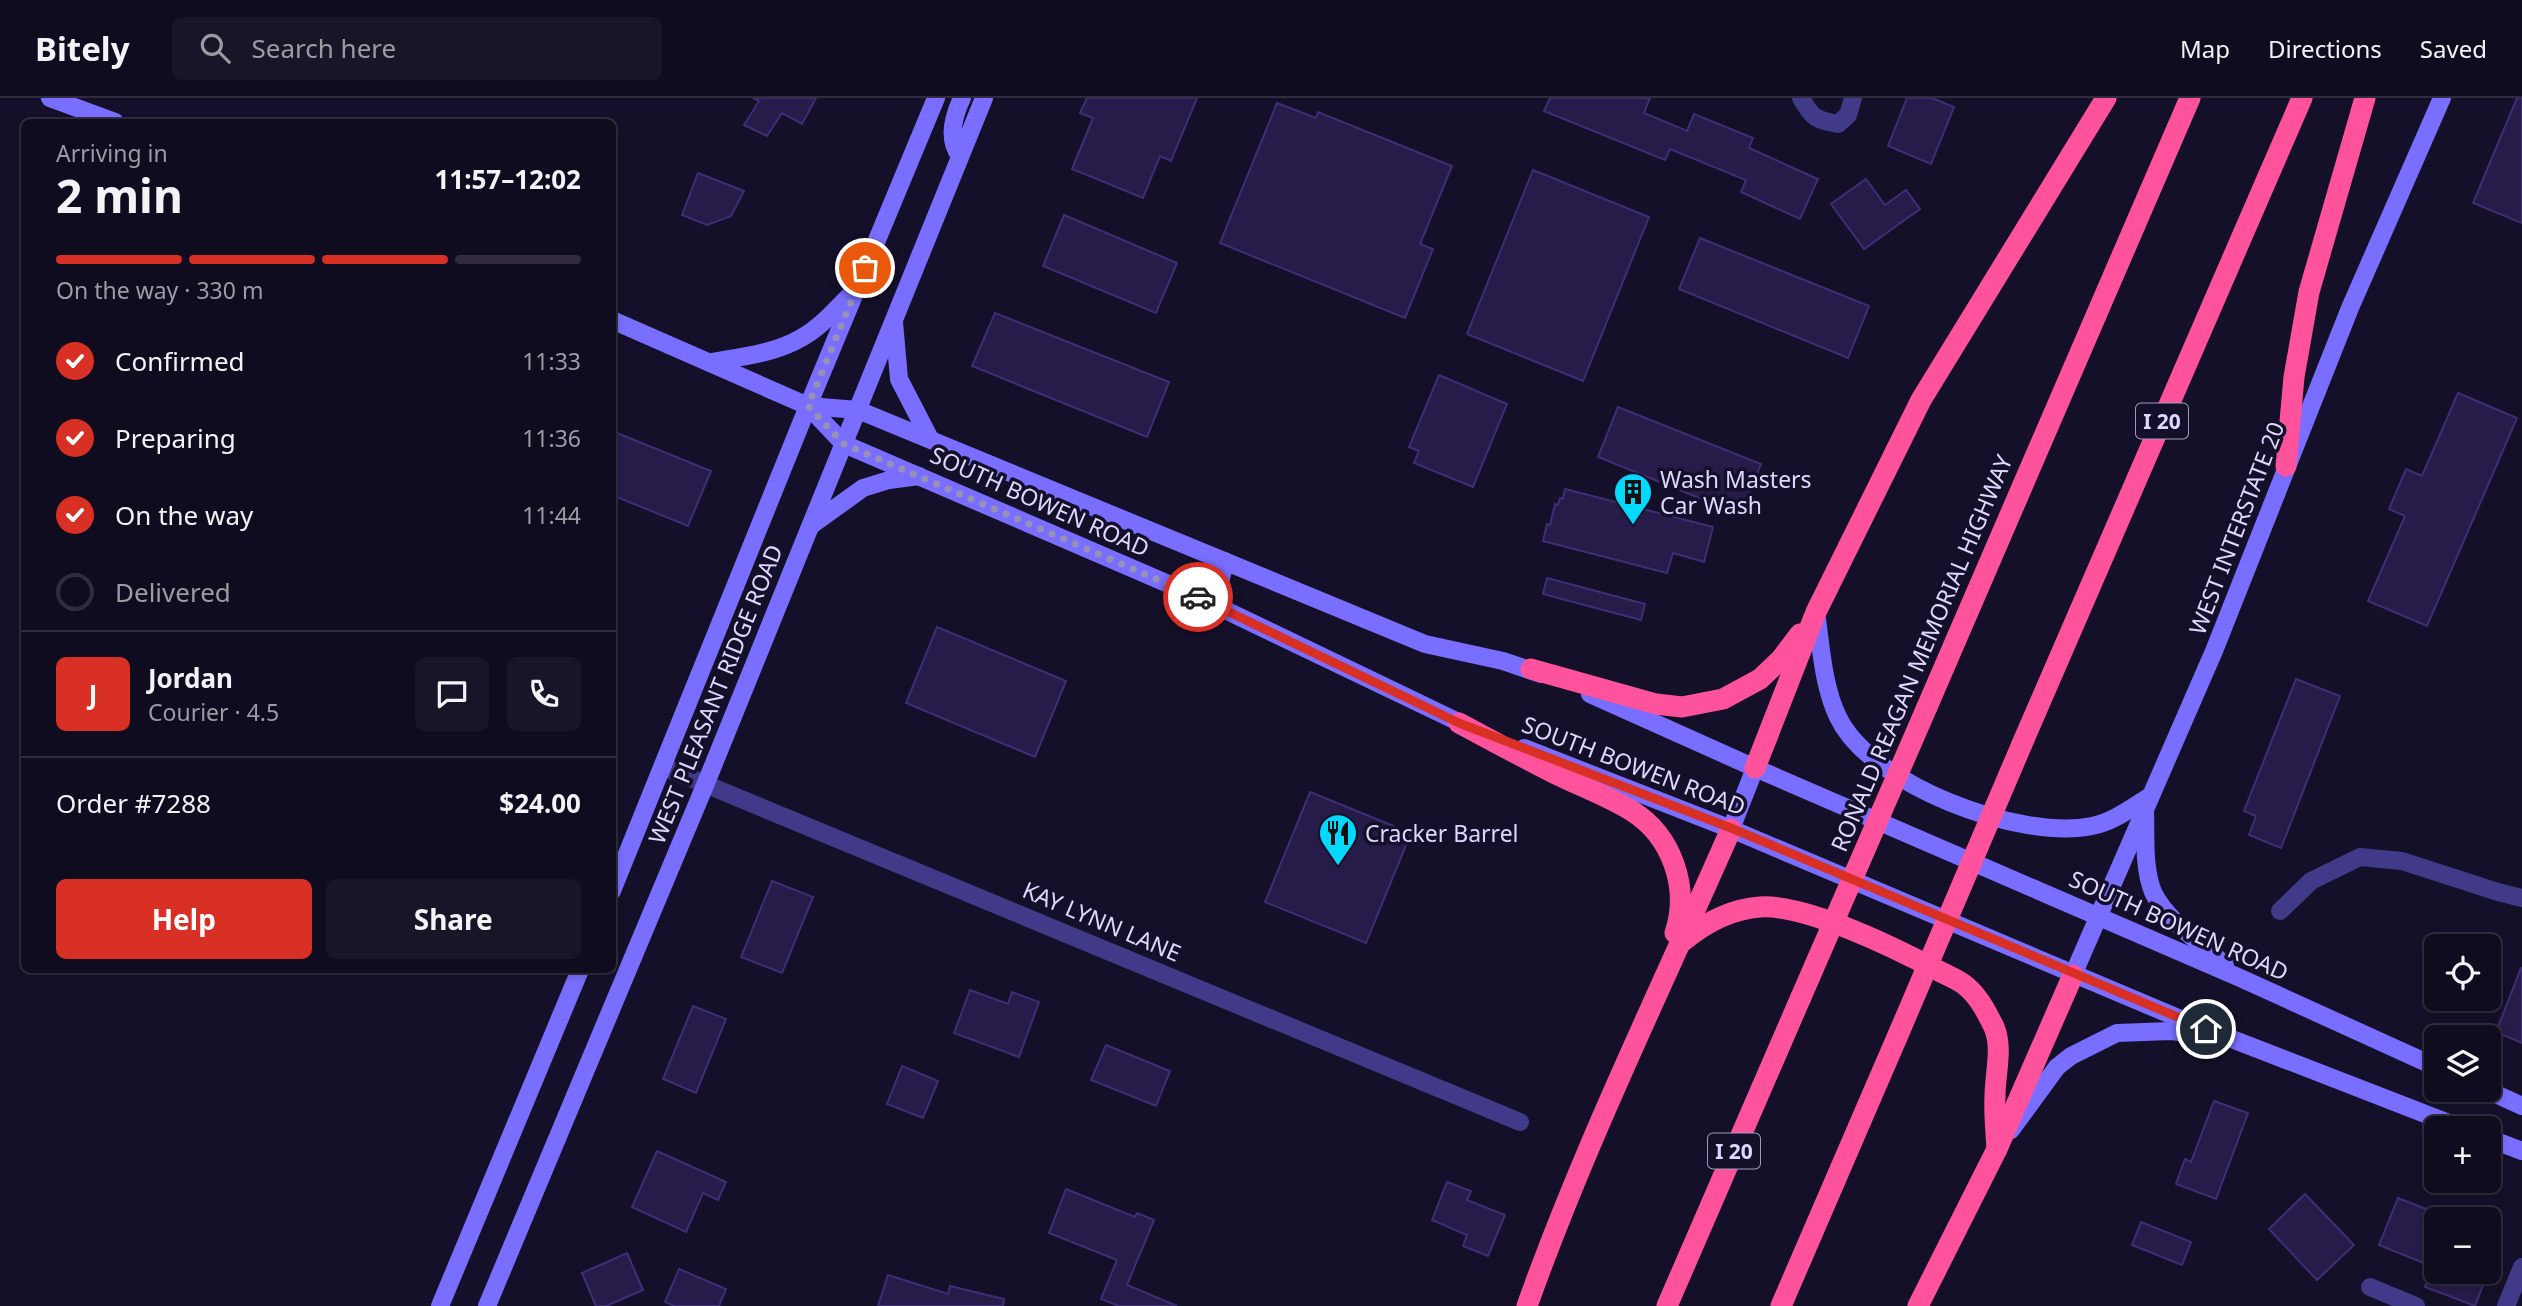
<!DOCTYPE html>
<meta charset="utf-8">
<style>
body{margin:0;font-family:"Noto Sans",sans-serif;background:#191528;color:#f1f3f6;height:100vh;display:flex;flex-direction:column;font-size:26px;white-space:nowrap}
*{box-sizing:border-box;margin:0}
p{font-size:23px;color:#9c9ba4}
.icon{flex:none;width:38px;height:38px;fill:none;stroke:currentColor;stroke-width:2;stroke-linecap:round;stroke-linejoin:round}
.map{position:relative;flex:1;overflow:hidden}
.sheet{position:absolute;left:21px;top:21px;width:595px;height:854px;display:flex;flex-direction:column;background:#100c1f;border-radius:10px;box-shadow:0 4px 10px #0003,0 0 0 2px #302c3d}
.sheet>*{flex:none}
.controls{position:absolute;left:2424px;top:836px;display:grid;gap:14px}
.controls a{display:grid;place-items:center;width:77px;height:77px;border-radius:10px;background:#100c1f;box-shadow:0 4px 10px #0003,0 0 0 2px #302c3d;font-size:35px}
.pin{position:absolute;display:grid;place-items:center;width:60px;height:60px;color:#fff;margin:-30px;border:4px solid #fff;border-radius:50%;box-shadow:0 2px 7px #0007}
.courier{position:absolute;display:grid;place-items:center;width:70px;height:70px;margin:-35px;border:5px solid #d93025;border-radius:50%;background:#fff;color:#222;box-shadow:0 2px 9px #0007}
.overview em{font-style:normal;font-weight:700}
.overview div{display:flex;flex-direction:column-reverse}
.overview{display:flex;align-items:center;justify-content:space-between;height:119px;padding:0 35px}
h1{font-size:46px;font-weight:700;line-height:52px}
.bar{display:grid;grid-template-columns:repeat(4,1fr);gap:10px 7px;align-content:center;height:84px;padding:0 35px}
.bar i{height:9px;border-radius:5px;background:#302c3d}
.bar .current{background:#d93025}
.bar p{grid-column:span 4}
.line{display:flex;align-items:center;gap:18px;padding:0 35px;border-top:2px solid #302c3d}
.line div{flex:1}
.round{display:grid;place-items:center;flex:none;width:74px;height:74px;border-radius:10px;background:#191528}
ol{padding:0 35px;list-style:none}
li{display:flex;align-items:center;gap:21px;height:77px}
li p{margin-inline-start:auto}
li .icon{padding:7px;border-radius:50%;background:#d93025;color:#fff;stroke-width:4}
li:last-child{color:#9c9ba4}
li i{width:38px;height:38px;border:4px solid #302c3d;border-radius:50%}
.primary-button{display:flex;gap:14px;margin-top:auto;padding:14px 35px}
.primary-button a{flex:1;height:80px;border-radius:10px;background:#d93025;color:#fff;font-size:28px;font-weight:700;line-height:80px;text-align:center}
.primary-button a+a{background:#191528;color:#f1f3f6}
header{display:flex;align-items:center;gap:42px;box-sizing:border-box;height:98px;padding:0 35px;background:#100c1f;border-bottom:2px solid #302c3d}
header strong{font-size:33px}
nav{display:flex;gap:38px;margin-inline-start:auto;font-size:24px}
.search{width:490px;height:63px;background:#191528;display:flex;align-items:center;gap:18px;box-sizing:border-box;padding:0 24px;border-radius:10px;color:#9c9ba4;font-size:26px}
.map>svg:first-child{display:block}
.building{fill:#271b4a;stroke:#3f2d76;stroke-width:2}
.lines{fill:none;stroke-linecap:round;stroke-linejoin:round}
.street{stroke:#413a88;stroke-width:18}
.secondary{stroke:#796eff;stroke-width:18}
.highway{stroke:#ff529c;stroke-width:21}
.highway-bridge{stroke:#ff529c;stroke-width:21}
.done{stroke:#9891b4;stroke-width:7;stroke-dasharray:0 12.6}
.route{stroke:#d93025;stroke-width:9}
.labels{text-anchor:middle;dominant-baseline:central;stroke-width:7;stroke-linejoin:round;paint-order:stroke}
.shield{fill:#151029;stroke:#a29bbf;stroke-width:2}
.shield-label{font-size:21px;font-weight:bold;fill:#ded7ff}
.poi-label{font-size:23px;fill:#ded7ff;stroke:#151029;text-anchor:start}
.street-label{font-size:23px;fill:#ded7ff;stroke:#151029}
</style>
<header>
<strong>Bitely</strong>
<div class="search"><svg class="icon" aria-label="search" viewBox="0 0 24 24"><circle cx="10" cy="10" r="6"/><path d="M15 15l6 6"/></svg>Search here</div>
<nav><a>Map</a><a>Directions</a><a>Saved</a></nav>
</header>
<div class="map">
<svg width="2522" height="1208" viewBox="0 0 2522 1208">
<rect width="100%" height="100%" fill="#151029"/>
<g class="building">
<polygon points="753,0 816,0 802,26 782,15 767,38 744,27 759,3"/>
<polygon points="1087,0 1197,0 1171,63 1160,58 1143,100 1072,71 1093,20 1080,15"/>
<polygon points="1550,0 1650,0 1644,15 1687,33 1694,16 1753,40 1749,50 1818,81 1800,121 1741,94 1746,82 1670,51 1665,62 1544,13"/>
<polygon points="1907,0 1932,0 1954,9 1931,66 1888,48"/>
<polygon points="2517,0 2522,0 2522,125 2473,105"/>
<polygon points="1277,5 1316,20 1318,14 1452,68 1420,146 1433,151 1405,220 1220,145"/>
<polygon points="1533,72 1649,119 1583,283 1467,236"/>
<polygon points="698,75 744,93 731,118 707,127 682,117"/>
<polygon points="1866,81 1885,107 1906,92 1920,111 1864,151 1831,106"/>
<polygon points="1064,117 1177,165 1156,215 1043,168"/>
<polygon points="1700,140 1869,208 1848,260 1679,191"/>
<polygon points="995,215 1169,284 1147,339 972,268"/>
<polygon points="1439,277 1507,306 1473,389 1414,365 1419,353 1409,349"/>
<polygon points="2458,295 2517,320 2427,528 2368,503 2405,418 2389,411 2406,371 2422,378"/>
<polygon points="1618,309 1761,366 1741,417 1598,359"/>
<polygon points="612,333 711,373 688,428 612,397"/>
<polygon points="1565,391 1713,429 1704,464 1673,455 1667,475 1543,443 1547,426 1550,427 1555,406 1558,407 1560,400 1563,401"/>
<polygon points="1547,480 1645,506 1641,522 1543,496"/>
<polygon points="937,529 1066,583 1035,659 906,605"/>
<polygon points="2296,581 2340,598 2281,750 2249,737 2256,718 2244,713"/>
<polygon points="1310,694 1411,735 1366,845 1265,804"/>
<polygon points="772,783 813,799 782,875 741,859"/>
<polygon points="2521,870 2522,870 2522,945 2496,934"/>
<polygon points="970,892 1008,906 1012,894 1039,904 1019,959 954,935"/>
<polygon points="693,908 726,921 696,995 663,981"/>
<polygon points="1106,947 1170,973 1156,1008 1091,982"/>
<polygon points="902,968 938,983 923,1020 887,1006"/>
<polygon points="2214,1003 2248,1015 2216,1101 2176,1086 2185,1061 2191,1064"/>
<polygon points="657,1053 726,1084 718,1102 703,1095 686,1134 632,1109"/>
<polygon points="1447,1084 1471,1093 1467,1102 1505,1117 1488,1158 1463,1148 1467,1137 1432,1122"/>
<polygon points="1066,1091 1135,1119 1137,1115 1154,1122 1127,1187 1177,1208 1119,1208 1101,1201 1117,1162 1049,1135"/>
<polygon points="2305,1096 2354,1147 2317,1182 2269,1131"/>
<polygon points="2398,1100 2436,1115 2436,1170 2379,1147"/>
<polygon points="2141,1124 2191,1144 2182,1167 2132,1147"/>
<polygon points="627,1155 643,1192 606,1208 596,1208 582,1175"/>
<polygon points="679,1171 726,1191 719,1208 675,1208 665,1204"/>
<polygon points="2431,1174 2488,1174 2475,1208 2425,1189"/>
<polygon points="888,1177 948,1196 950,1188 1004,1201 1003,1208 878,1208"/>
</g>
<g class="lines">
<g class="street">
<path d="M1801,0c11,20 15,22 37,26l10,-9 5,-17"/>
<polyline points="664,669 1520,1024"/>
<polyline points="2280,813 2311,783 2360,759 2402,763 2498,794 2522,800"/>
<polyline points="2370,1189 2416,1208"/>
<polyline points="2506,1208 2522,1169"/>
</g>
<g class="secondary">
<polyline points="50,0 115,24"/>
<path d="M960,58c-13,-17 -7,-39 2,-58"/>
<polyline points="612,222 808,308 858,312 1425,546 1503,563 1541,576"/>
<polyline points="894,224 899,281 930,341"/>
<path d="M712,264c29,-5 64,-9 89,-24 19,-10 34,-28 49,-43"/>
<polyline points="808,308 844,346 1194,497 1471,630"/>
<polyline points="813,426 863,390 889,382 919,378"/>
<polyline points="1215,507 1225,463"/>
<path d="M1816,514c5,34 7,74 22,105 32,68 183,124 254,109 21,-4 39,-18 57,-29"/>
<polyline points="1590,596 1755,670 2238,879 2436,969"/>
<polyline points="1524,650 1731,731 2183,922 2464,1031"/>
<path d="M2145,713c1,25 -2,56 8,81 12,27 50,53 72,73"/>
<polyline points="1731,731 1755,670"/>
<polyline points="612,793 808,308 936,0"/>
<polyline points="2073,877 2214,553 2350,210 2442,0"/>
<polyline points="2487,992 2522,1008"/>
<polyline points="2011,1032 2057,969 2071,958 2117,935 2171,933 2205,937"/>
<polyline points="2488,1040 2522,1053"/>
<polyline points="440,1208 580,872"/>
<polyline points="487,1208 706,685 984,0"/>
</g>
<g class="highway">
<polyline points="2286,368 2294,279 2309,194 2365,0"/>
<polyline points="1531,571 1656,606 1682,609 1723,601 1760,581 1781,561 1800,536"/>
<polyline points="1927,609 2190,0"/>
<path d="M1459,625c32,17 63,34 95,50 26,13 54,23 78,38 40,25 58,77 43,122"/>
<polyline points="2022,646 2302,0"/>
<polyline points="1755,670 1816,514 1921,302 2106,0"/>
<path d="M1683,843c22,-18 48,-32 77,-34 46,-3 137,42 179,64 9,5 21,9 28,16 12,10 20,26 27,40 9,21 1,47 1,69 -1,17 1,35 2,53"/>
<path d="M1527,1208c58,-163 135,-319 204,-477"/>
<polyline points="1667,1208 1801,899"/>
<polyline points="1781,1208 1901,930"/>
<polyline points="1918,1208 1997,1051 2073,877"/>
</g>
<g class="highway-bridge">
<polyline points="1801,899 1927,609"/>
<polyline points="1901,930 2022,646"/>
</g>
</g>
<g class="lines">
<polyline class="done" points="865,170 808,308 844,346 1198,499"/>
<polyline class="route" points="1198,499 1459,625 1731,730 2206,931"/>
</g>
<defs>
<symbol id="building-pin" viewBox="-11 -11 22 30"><path d="M0 17L-7.5 6A9.5 9.5 0 1 1 7.5 6Z" fill="#03d9ff" stroke="#151029"/><path d="M-4-6H4V6H1V3H-1V6H-4ZM-2.5-4.3h1.7v1.8h-1.7ZM.8-4.3h1.7v1.8H.8ZM-2.5-1h1.7V.8h-1.7ZM.8-1h1.7V.8H.8Z" fill="#111"/></symbol>
<symbol id="restaurant-pin" viewBox="-11 -11 22 30"><path d="M0 17L-7.5 6A9.5 9.5 0 1 1 7.5 6Z" fill="#03d9ff" stroke="#151029"/><path d="M-5-6h1v4h1v-4h1v4h1v-4h1v5L-1.5 .5V6h-2V.5L-5-1ZM5-6V6H3V1.5H1.5Q1.5-4 5-6Z" fill="#111"/></symbol>
</defs>
<g fill-rule="evenodd">
<use href="#building-pin" x="1611" y="372" width="44" height="60"/>
<use href="#restaurant-pin" x="1316" y="713" width="44" height="60"/>
</g>
<g class="labels">
<g class="shield">
<rect x="2136" y="305.5" width="52" height="35" rx="5"/>
<rect x="1708" y="1035.5" width="52" height="35" rx="5"/>
</g>
<g class="shield-label">
<text x="2162" y="323">I 20</text>
<text x="1734" y="1053">I 20</text>
</g>
<g class="poi-label">
<text x="1660" y="381">Wash Masters<tspan x="1660" dy="26">Car Wash</tspan></text>
<text x="1365" y="735">Cracker Barrel</text>
</g>
<g class="street-label">
<text transform="translate(1040 403) rotate(24)">SOUTH BOWEN ROAD</text>
<text transform="translate(2236 430) rotate(-69)">WEST INTERSTATE 20</text>
<text transform="translate(1921 555) rotate(-67)">RONALD REAGAN MEMORIAL HIGHWAY</text>
<text transform="translate(715 596) rotate(-68)">WEST PLEASANT RIDGE ROAD</text>
<text transform="translate(1634 667) rotate(21)">SOUTH BOWEN ROAD</text>
<text transform="translate(1102 823) rotate(23)">KAY LYNN LANE</text>
<text transform="translate(2179 827) rotate(24)">SOUTH BOWEN ROAD</text>
</g>
</g>
</svg>
<div class="controls">
<a><svg class="icon" aria-label="locate" viewBox="0 0 24 24"><circle cx="12" cy="12" r="6"/><path d="M12 2v4M12 18v4M2 12h4M18 12h4"/></svg></a>
<a><svg class="icon" aria-label="layers" viewBox="0 0 24 24"><path d="M12 4l9 5-9 5-9-5zM3 14l9 5 9-5"/></svg></a>
<a>+</a>
<a>−</a>
</div>
<div class="pin" style="left:865px;top:170px;background:#ea580c"><svg class="icon" aria-label="bag" viewBox="0 0 24 24"><path d="M5 8h14l-1 12H6zM9 8a3 3 0 0 1 6 0"/></svg></div>
<div class="pin" style="left:2206px;top:931px;background:#1f2937"><svg class="icon" aria-label="home" viewBox="0 0 24 24"><path d="M3 11l9-7 9 7M6 9v11h12V9"/></svg></div>
<div class="courier" style="left:1198px;top:499px"><svg class="icon" aria-label="car" viewBox="0 0 24 24"><path d="M5 17H2v-5l4-1 3-4h7l3 4 3 1v5h-3M9 17h6M6 11h13"/><circle cx="7" cy="17" r="2"/><circle cx="17" cy="17" r="2"/></svg></div>
<section class="sheet">
<div class="overview"><div><h1>2 min</h1><p>Arriving in</p></div><em>11:57–12:02</em></div>
<div class="bar"><i class="current"></i><i class="current"></i><i class="current"></i><i></i><p>On the way · 330 m</p></div>
<ol>
<li><svg class="icon" aria-label="check" viewBox="0 0 24 24"><path d="M5 12l5 5 9-10"/></svg>Confirmed<p>11:33</p></li>
<li><svg class="icon" aria-label="check" viewBox="0 0 24 24"><path d="M5 12l5 5 9-10"/></svg>Preparing<p>11:36</p></li>
<li><svg class="icon" aria-label="check" viewBox="0 0 24 24"><path d="M5 12l5 5 9-10"/></svg>On the way<p>11:44</p></li>
<li><i></i>Delivered</li>
</ol>
<div class="line" style="height:126px"><b class="round" style="background:#d93025;color:#fff">J</b><div><b>Jordan</b><p>Courier · 4.5</p></div><a class="round"><svg class="icon" aria-label="chat" viewBox="0 0 24 24"><path d="M4 5h16v11H9l-5 4z"/></svg></a><a class="round"><svg class="icon" aria-label="phone" viewBox="0 0 24 24"><path d="M5 4h4l2 5-3 2q2 4 5 5l2-3 5 2v4C11 20 4 13 5 4z"/></svg></a></div>
<div class="line" style="height:91px"><div>Order #7288</div><b>$24.00</b></div>
<div class="primary-button"><a>Help</a><a>Share</a></div>
</section>
</div>
